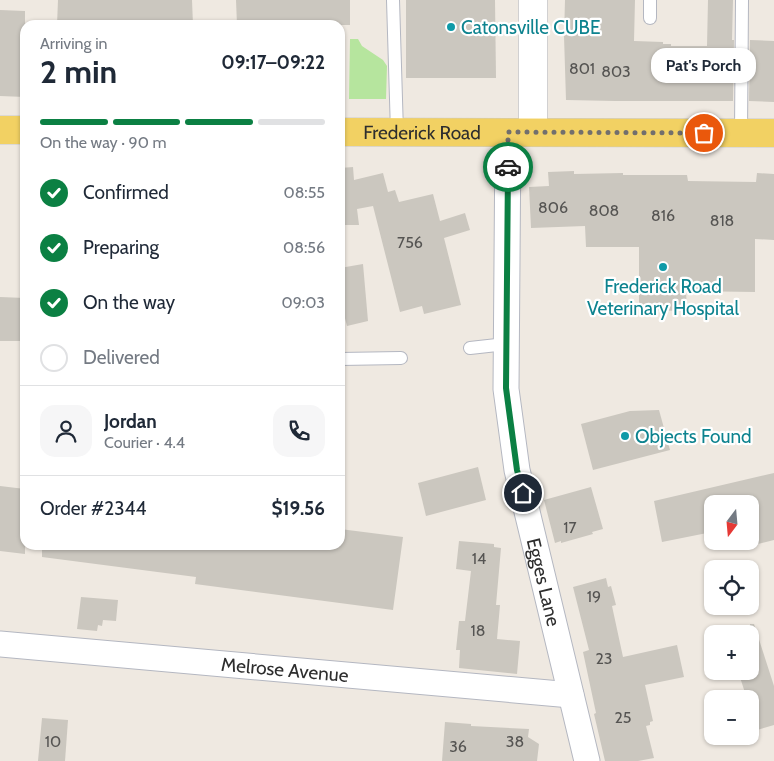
<!DOCTYPE html>
<meta charset="utf-8">
<style>
body{margin:0;font-family:Cabin,sans-serif;background:#f6f6f7;color:#1f2937;height:100vh;display:flex;flex-direction:column;font-size:19px;white-space:nowrap}
*{box-sizing:border-box;margin:0}
p{font-size:16px;color:#747a83}
.icon{flex:none;width:28px;height:28px;fill:none;stroke:currentColor;stroke-width:2;stroke-linecap:round;stroke-linejoin:round}
.map{position:relative;flex:1;overflow:hidden}
.details{position:absolute;left:20px;top:20px;width:325px;height:530px;display:flex;flex-direction:column;background:#fff;border-radius:15px;box-shadow:0 1px 4px #0004}
.details>*{flex:none}
.needle{width:32px;rotate:196deg}
.controls{position:absolute;left:704px;top:495px;display:grid;gap:10px}
.controls a{display:grid;place-items:center;width:55px;height:55px;border-radius:10px;background:#fff;box-shadow:0 1px 4px #0004;font-size:25px}
.pin{position:absolute;display:grid;place-items:center;width:42px;height:42px;color:#fff;margin:-21px;border:2px solid #fff;border-radius:50%;box-shadow:0 1px 5px #0007}
.courier{position:absolute;display:grid;place-items:center;width:50px;height:50px;margin:-25px;border:4px solid #0b8043;border-radius:50%;background:#fff;color:#222;box-shadow:0 1px 6px #0007}
.bubble{position:absolute;height:35px;border-radius:15px;background:#fff;box-shadow:0 1px 4px #0004;font-size:16px;font-weight:700;line-height:35px;text-align:center}
.headline em{font-style:normal;font-weight:700}
.headline div{display:flex;flex-direction:column-reverse}
.headline{display:flex;align-items:center;justify-content:space-between;height:85px;padding:0 20px}
h1{font-size:32px;font-weight:700;line-height:38px}
.bar{display:grid;grid-template-columns:repeat(4,1fr);gap:8px 5px;align-content:center;height:60px;padding:0 20px}
.bar i{height:6px;border-radius:4px;background:#e0e1e3}
.bar .current{background:#0b8043}
.bar p{grid-column:span 4}
.line{display:flex;align-items:center;gap:12px;padding:0 20px;border-top:1px solid #e0e1e3}
.line div{flex:1}
.round{display:grid;place-items:center;flex:none;width:52px;height:52px;border-radius:15px;background:#f6f6f7}
ol{padding:0 20px;list-style:none}
li{display:flex;align-items:center;gap:15px;height:55px}
li p{margin-inline-start:auto}
li .icon{padding:5px;border-radius:50%;background:#0b8043;color:#fff;stroke-width:4}
li:last-child{color:#747a83}
li i{width:28px;height:28px;border:2px solid #e0e1e3;border-radius:50%}
.map>svg:first-child{display:block}
.green{fill:#b6e59e}
.building{fill:#cbc7bf}
.lines{fill:none;stroke-linecap:round;stroke-linejoin:round}
.service-casing{stroke:#b4b7c1;stroke-width:14}
.minor-casing{stroke:#b4b7c1;stroke-width:27}
.tertiary-casing{stroke:#b4b7c1;stroke-width:29}
.primary-casing{stroke:#c9c9c9;stroke-width:29}
.service{stroke:#fff;stroke-width:12}
.minor{stroke:#fff;stroke-width:25}
.tertiary{stroke:#fff;stroke-width:28}
.primary{stroke:#f2d163;stroke-width:28}
.done{stroke:#726f6d;stroke-width:5;stroke-dasharray:0 9}
.route{stroke:#0b8043;stroke-width:6}
.culture-dot{fill:#0f9aa8;stroke:#fff;stroke-width:2}
.labels{text-anchor:middle;dominant-baseline:central;stroke-width:4.5;stroke-linejoin:round;paint-order:stroke}
.number-label{font-size:16px;fill:#555452}
.culture-label{font-size:19px;fill:#0d838f;stroke:#fff;text-anchor:start}
.street-label{font-size:19px;fill:#2e2e2e;stroke:#fff}
</style>
<div class="map">
<svg width="774" height="761" viewBox="0 0 774 761">
<rect width="100%" height="100%" fill="#efe9e1"/>
<polygon class="green" points="350,39 358,39 362,46 383,60 387,66 386,99 349,99"/>
<g class="building">
<polygon points="58,0 192,0 193,25 57,25"/>
<polygon points="236,0 350,0 350,25 237,25"/>
<polygon points="406,0 495,0 496,78 406,78"/>
<polygon points="565,0 635,0 634,41 663,42 663,44 671,44 671,46 707,46 708,0 733,0 732,40 734,40 733,101 615,101 566,100 564,36"/>
<polygon points="0,10 25,11 25,97 0,96"/>
<polygon points="750,40 774,41 774,102 749,101"/>
<polygon points="353,167 354,180 383,173 388,192 395,190 399,202 433,194 440,221 465,213 470,230 444,238 461,305 424,314 422,306 400,312 373,206 357,209 359,225 340,225 340,168"/>
<polygon points="574,171 574,174 623,173 623,175 687,175 688,181 756,182 757,173 774,174 774,240 755,239 755,292 686,291 687,311 639,310 639,247 586,247 585,226 531,228 529,187 549,186 548,172"/>
<polygon points="363,264 368,321 347,326 340,299 340,268"/>
<polygon points="0,297 25,298 25,341 0,341"/>
<polygon points="659,410 670,450 593,470 581,424 630,411"/>
<polygon points="478,467 486,500 426,516 418,483"/>
<polygon points="774,473 774,540 750,546 750,504 712,504 712,532 662,542 654,501"/>
<polygon points="0,486 25,489 25,554 0,551"/>
<polygon points="591,487 603,529 592,532 593,534 561,543 561,541 555,543 544,500"/>
<polygon points="340,529 403,537 393,610 195,584 196,577 42,557 42,545 340,545"/>
<polygon points="459,541 494,544 494,547 501,548 496,605 500,605 497,639 520,641 517,674 459,668 460,650 456,650 459,621 465,621 471,571 456,569"/>
<polygon points="606,578 608,587 611,586 616,605 612,606 623,657 677,645 684,677 645,685 653,721 650,722 650,725 646,726 654,758 638,761 605,761 594,714 596,713 583,652 589,650 573,587"/>
<polygon points="81,597 118,600 116,621 103,620 102,626 98,625 97,631 77,629"/>
<polygon points="750,624 754,624 774,686 774,725 750,732 750,699 747,699 738,671 750,671"/>
<polygon points="42,718 68,720 65,761 38,761"/>
<polygon points="445,722 471,724 471,726 529,729 528,737 539,744 537,761 442,761"/>
</g>
<g class="lines">
<defs>
<g id="service">
<polyline points="393,0 397,132"/>
<polyline points="650,0 650,18"/>
<polyline points="741,133 742,0"/>
<polyline points="470,348 506,344"/>
<polyline points="340,359 401,358"/>
</g>
<g id="minor">
<path id="s1" d="M508,132l-2,257 11,81 70,291"/>
<path id="s2" d="M0,644l571,51"/>
</g>
<polyline id="tertiary" points="533,132 533,0"/>
<g id="primary">
<polyline points="0,130 25,130"/>
<path id="s3" d="M340,132l434,1"/>
</g>
</defs>
<use href="#service" class="service-casing"/>
<use href="#minor" class="minor-casing"/>
<use href="#tertiary" class="tertiary-casing"/>
<use href="#primary" class="primary-casing"/>
<use href="#service" class="service"/>
<use href="#minor" class="minor"/>
<use href="#tertiary" class="tertiary"/>
<use href="#primary" class="primary"/>
</g>
<g class="lines">
<polyline class="done" points="508,167 508,132 704,133"/>
<polyline class="route" points="508,167 506,388 517,470 523,493"/>
</g>
<g class="culture-dot">
<circle cx="451" cy="27" r="5"/>
<circle cx="663" cy="267" r="5"/>
<circle cx="625" cy="436" r="5"/>
</g>
<g class="labels">
<g class="number-label">
<text x="582" y="68">801</text>
<text x="616" y="71">803</text>
<text x="553" y="207">806</text>
<text x="604" y="210">808</text>
<text x="663" y="215">816</text>
<text x="722" y="220">818</text>
<text x="410" y="242">756</text>
<text x="570" y="527">17</text>
<text x="479" y="558">14</text>
<text x="594" y="596">19</text>
<text x="478" y="630">18</text>
<text x="604" y="658">23</text>
<text x="623" y="717">25</text>
<text x="53" y="741">10</text>
<text x="515" y="741">38</text>
<text x="458" y="746">36</text>
</g>
<g class="culture-label">
<text x="461" y="27">Catonsville CUBE</text>
<text x="663" y="286" text-anchor="middle">Frederick Road<tspan x="663" dy="22">Veterinary Hospital</tspan></text>
<text x="635" y="436">Objects Found</text>
</g>
<g class="street-label">
<text stroke="none"><textPath href="#s3" startOffset="82">Frederick Road</textPath></text>
<text stroke="none"><textPath href="#s1" startOffset="454">Egges Lane</textPath></text>
<text stroke="none"><textPath href="#s2" startOffset="286">Melrose Avenue</textPath></text>
</g>
</g>
</svg>
<div class="controls">
<a><svg class="needle" viewBox="-14 -14 28 28"><path d="M0-13l5 13h-10z" fill="#e53935"/><path d="M0 13l5-13h-10z" fill="#747a83"/></svg></a>
<a><svg class="icon" aria-label="locate" viewBox="0 0 24 24"><circle cx="12" cy="12" r="6"/><path d="M12 2v4M12 18v4M2 12h4M18 12h4"/></svg></a>
<a>+</a>
<a>−</a>
</div>
<div class="pin" style="left:704px;top:133px;background:#ea580c"><svg class="icon" aria-label="bag" viewBox="0 0 24 24"><path d="M5 8h14l-1 12H6zM9 8a3 3 0 0 1 6 0"/></svg></div>
<div class="pin" style="left:523px;top:493px;background:#1f2937"><svg class="icon" aria-label="home" viewBox="0 0 24 24"><path d="M3 11l9-7 9 7M6 9v11h12V9"/></svg></div>
<div class="courier" style="left:508px;top:167px"><svg class="icon" aria-label="car" viewBox="0 0 24 24"><path d="M5 17H2v-5l4-1 3-4h7l3 4 3 1v5h-3M9 17h6M6 11h13"/><circle cx="7" cy="17" r="2"/><circle cx="17" cy="17" r="2"/></svg></div>
<div class="bubble" style="left:651px;top:48px;width:105px">Pat's Porch</div>
<section class="details">
<div class="headline"><div><h1>2 min</h1><p>Arriving in</p></div><em>09:17–09:22</em></div>
<div class="bar"><i class="current"></i><i class="current"></i><i class="current"></i><i></i><p>On the way · 90 m</p></div>
<ol>
<li><svg class="icon" aria-label="check" viewBox="0 0 24 24"><path d="M5 12l5 5 9-10"/></svg>Confirmed<p>08:55</p></li>
<li><svg class="icon" aria-label="check" viewBox="0 0 24 24"><path d="M5 12l5 5 9-10"/></svg>Preparing<p>08:56</p></li>
<li><svg class="icon" aria-label="check" viewBox="0 0 24 24"><path d="M5 12l5 5 9-10"/></svg>On the way<p>09:03</p></li>
<li><i></i>Delivered</li>
</ol>
<div class="line" style="height:90px"><a class="round"><svg class="icon" aria-label="person" viewBox="0 0 24 24"><circle cx="12" cy="8" r="4"/><path d="M4 21q1-7 8-7t8 7"/></svg></a><div><b>Jordan</b><p>Courier · 4.4</p></div><a class="round"><svg class="icon" aria-label="phone" viewBox="0 0 24 24"><path d="M5 4h4l2 5-3 2q2 4 5 5l2-3 5 2v4C11 20 4 13 5 4z"/></svg></a></div>
<div class="line" style="height:65px"><div>Order #2344</div><b>$19.56</b></div>
</section>
</div>
